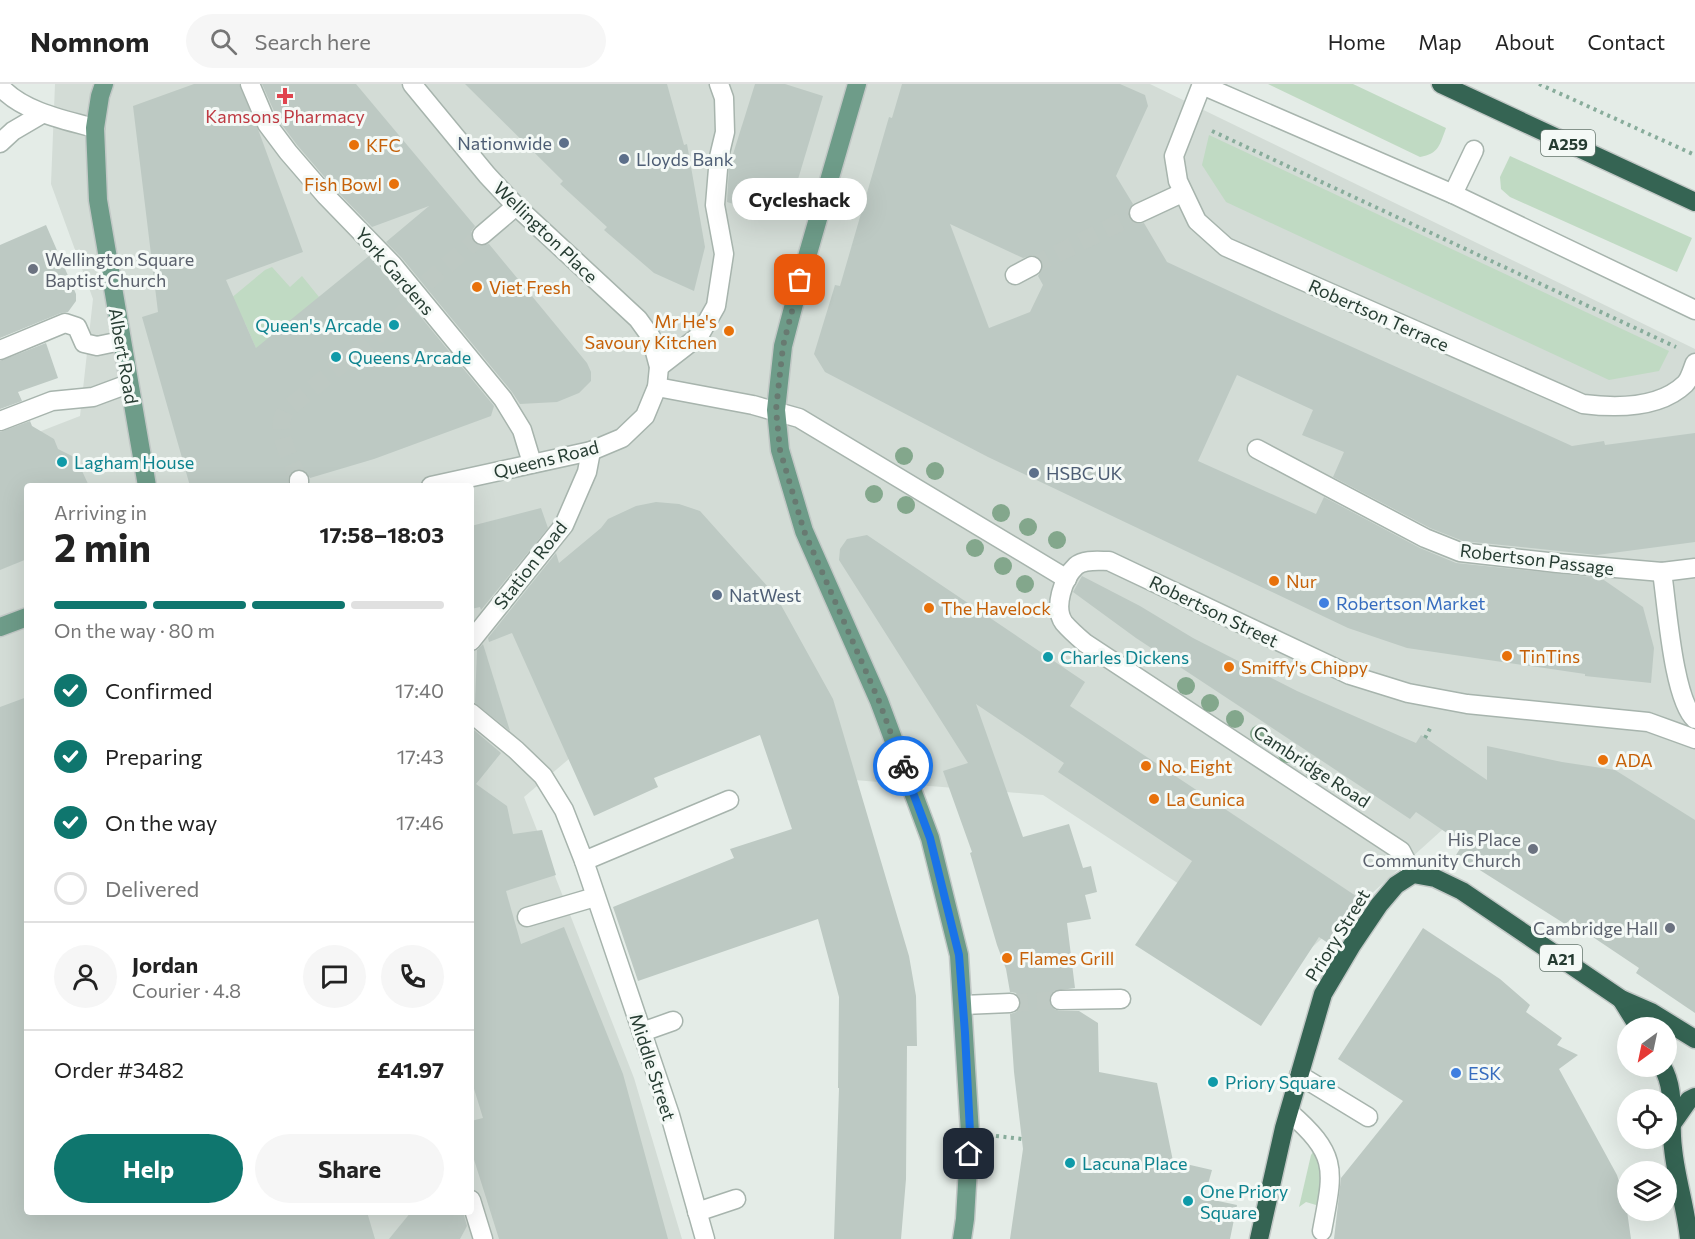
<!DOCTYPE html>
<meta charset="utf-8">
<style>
body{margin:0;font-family:Commissioner,sans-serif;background:#f6f6f6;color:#222;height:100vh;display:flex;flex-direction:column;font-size:22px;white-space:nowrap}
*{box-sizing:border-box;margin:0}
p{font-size:20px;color:#767676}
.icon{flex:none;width:33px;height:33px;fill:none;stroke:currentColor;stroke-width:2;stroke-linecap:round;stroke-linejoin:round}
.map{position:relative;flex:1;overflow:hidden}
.drawer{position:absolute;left:24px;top:399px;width:450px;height:732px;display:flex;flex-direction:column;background:#fff;border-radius:6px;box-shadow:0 6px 24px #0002}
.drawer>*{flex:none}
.needle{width:39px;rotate:213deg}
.controls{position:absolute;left:1617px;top:933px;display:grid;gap:12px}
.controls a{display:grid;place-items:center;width:60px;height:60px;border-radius:50%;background:#fff;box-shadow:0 6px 24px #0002;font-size:30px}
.pin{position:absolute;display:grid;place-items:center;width:51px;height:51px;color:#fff;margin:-26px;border-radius:12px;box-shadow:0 3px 9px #0006}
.courier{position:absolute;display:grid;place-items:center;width:60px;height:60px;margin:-30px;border:4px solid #1a73e8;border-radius:50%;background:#fff;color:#222;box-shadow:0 2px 8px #0007}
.bubble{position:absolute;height:42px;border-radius:21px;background:#fff;box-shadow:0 6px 24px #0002;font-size:20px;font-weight:700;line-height:42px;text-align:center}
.head em{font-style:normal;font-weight:700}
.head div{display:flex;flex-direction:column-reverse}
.head{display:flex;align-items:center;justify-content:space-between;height:102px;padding:0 30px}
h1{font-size:39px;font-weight:700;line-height:45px}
.bar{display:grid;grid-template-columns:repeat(4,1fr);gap:9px 6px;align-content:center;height:72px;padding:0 30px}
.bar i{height:8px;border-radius:4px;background:#e0e0e0}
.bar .active{background:#0f766e}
.bar p{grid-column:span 4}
.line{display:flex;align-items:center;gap:15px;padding:0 30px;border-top:2px solid #e0e0e0}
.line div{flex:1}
.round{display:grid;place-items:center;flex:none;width:63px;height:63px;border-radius:32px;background:#f6f6f6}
ol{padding:0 30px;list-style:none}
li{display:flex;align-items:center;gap:18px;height:66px}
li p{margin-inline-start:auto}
li .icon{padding:6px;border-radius:50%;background:#0f766e;color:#fff;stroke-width:4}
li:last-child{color:#767676}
li i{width:33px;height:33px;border:3px solid #e0e0e0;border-radius:50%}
.action{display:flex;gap:12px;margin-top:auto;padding:12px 30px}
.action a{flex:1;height:69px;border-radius:36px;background:#0f766e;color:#fff;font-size:24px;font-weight:700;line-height:69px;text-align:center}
.action a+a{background:#f6f6f6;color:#222}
header{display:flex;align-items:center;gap:36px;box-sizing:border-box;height:84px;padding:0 30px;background:#fff;border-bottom:2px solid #e0e0e0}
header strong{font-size:28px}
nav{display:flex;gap:33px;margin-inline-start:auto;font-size:21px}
.search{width:420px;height:54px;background:#f6f6f6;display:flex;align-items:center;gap:15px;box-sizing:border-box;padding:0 21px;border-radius:33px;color:#767676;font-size:22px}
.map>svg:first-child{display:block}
.built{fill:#d3dcd6;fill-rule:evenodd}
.green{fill:#c0dac3}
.building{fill:#bdc9c3;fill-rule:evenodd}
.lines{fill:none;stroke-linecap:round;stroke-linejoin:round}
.minor-tunnel{stroke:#bec9c3;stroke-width:18;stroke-dasharray:18 9;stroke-linecap:butt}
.minor-casing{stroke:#a7b4ad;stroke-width:21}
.major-casing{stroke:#c2c8c6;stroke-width:21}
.highway-casing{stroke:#c2c8c6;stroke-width:21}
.path{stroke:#88ac9b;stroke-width:4;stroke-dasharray:3 4.5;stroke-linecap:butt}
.minor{stroke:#fff;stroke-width:18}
.major{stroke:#6e9c89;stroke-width:18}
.highway{stroke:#356453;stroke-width:18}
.tree{fill:#83a78c}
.done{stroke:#687a71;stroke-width:6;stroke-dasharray:0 10.8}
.route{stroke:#1a73e8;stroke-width:8}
.health-dot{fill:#e0444e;stroke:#f4f9f6;stroke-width:2}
.service-dot{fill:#5c6f8a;stroke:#f4f9f6;stroke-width:2}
.food-dot{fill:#e8710a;stroke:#f4f9f6;stroke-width:2}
.worship-dot{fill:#6b7280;stroke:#f4f9f6;stroke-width:2}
.culture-dot{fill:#0f9aa8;stroke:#f4f9f6;stroke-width:2}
.shop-dot{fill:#3f7fe0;stroke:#f4f9f6;stroke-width:2}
.labels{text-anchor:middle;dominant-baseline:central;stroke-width:6;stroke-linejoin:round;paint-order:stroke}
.shield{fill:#f4f9f6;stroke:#64756d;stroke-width:1.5}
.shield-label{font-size:16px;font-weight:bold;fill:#263c32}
.health-label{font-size:18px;fill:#be3a42;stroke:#f4f9f6}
.service-label{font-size:18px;fill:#4e5e75;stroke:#f4f9f6;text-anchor:start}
.food-label{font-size:18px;fill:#c56008;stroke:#f4f9f6;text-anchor:start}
.street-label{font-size:18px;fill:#263c32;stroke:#f4f9f6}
.worship-label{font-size:18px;fill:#5b616d;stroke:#f4f9f6;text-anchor:end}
.culture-label{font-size:18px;fill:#0d838f;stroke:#f4f9f6;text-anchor:start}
.shop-label{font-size:18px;fill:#366cbe;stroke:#f4f9f6;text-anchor:start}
</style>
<header>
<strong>Nomnom</strong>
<div class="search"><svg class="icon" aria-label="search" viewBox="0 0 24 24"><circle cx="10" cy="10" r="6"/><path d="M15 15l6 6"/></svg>Search here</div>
<nav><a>Home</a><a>Map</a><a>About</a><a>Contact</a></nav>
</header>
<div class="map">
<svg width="1695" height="1155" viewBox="0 0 1695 1155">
<rect width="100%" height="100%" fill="#e4ece7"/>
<path class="built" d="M55,0h1095l545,265v548l-191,-123 -207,187 -254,-166 -227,-18 -85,-146 -83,61 -124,105 110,281 48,161h-682v-792l80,-31 13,-117 -42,-115zM27,402h444v726h-444z"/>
<g class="green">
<path d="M1268,0h85l93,44c-6,16 -7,26 -26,29z"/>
<polygon points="1209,51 1669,267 1659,287 1609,296 1226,118 1202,81"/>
<polygon points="1510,72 1692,154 1677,188 1510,113 1501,105 1500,93"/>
<polygon points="272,183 290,203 302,192 319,213 266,287 245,239 224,220 265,186"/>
<polygon points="1314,1067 1323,1081 1321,1127 1316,1121 1306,1118 1299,1123 1311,1071"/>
</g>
<g class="building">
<polygon points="194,0 239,0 259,48 303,168 226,196 256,264 369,172 384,188 494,322 491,332 374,375 310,394 304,386 294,386 289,391 288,400 283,402 190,402 142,233 158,228 133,22"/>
<polygon points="262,0 356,0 475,142 471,148 473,158 479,162 489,160 587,279 591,288 591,297 579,309 557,318 520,320 512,308 401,173 386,158 429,122 372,143 334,104 297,61 277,34"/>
<polygon points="465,0 667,0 684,61 687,60 705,163 694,207 654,189 604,146 607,143 560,100 563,97"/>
<polygon points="755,0 785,0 823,12 790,122 765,130 727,118 729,83"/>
<path d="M902,0h218l25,11 3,11 -32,70 17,28 -5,7 1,7 8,6 7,-1 23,39 101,47 304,137 32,-5 1,4 90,-12v109l-98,13 -134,-14 -33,-13 -97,-51 11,-25 -42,-17 11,-25 -76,-35 -39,86 118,53 8,-17 96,51 36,15 145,15 42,29 11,41 -3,35 -66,-7v-2l-178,-26 -59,-20 -360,-171 -163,-85 -11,-18 21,-69 5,1 49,-169 3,1zM950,140l73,34 10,-3 9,5 1,7 -5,9 5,9 -13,27 -41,16z"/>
<polygon points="46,141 76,210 76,217 68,228 61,229 0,254 0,161"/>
<polygon points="46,259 58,294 18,308 22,317 0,325 0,277"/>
<polygon points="30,337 32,342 54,355 58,365 76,374 89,402 27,402 27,475 0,486 0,348"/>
<polygon points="656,418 679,420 700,427 776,512 833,615 909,872 916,912 917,962 907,962 906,1095 901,1155 834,1155 839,1004 838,1004 839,913 818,835 638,897 613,823 734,774 730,765 792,745 760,651 654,694 658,703 594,732 512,549 489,558 488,554 556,469 559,479 601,444 608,435 636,422"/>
<polygon points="541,424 548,444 481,526 480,523 471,525 471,442"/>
<polygon points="867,451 1085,598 1070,622 1359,814 1328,859 1319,853 1261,942 1135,861 1192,777 1058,688 1064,679 976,620 1023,753 1069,740 1083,784 1091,782 1097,808 1085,811 1091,835 1067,839 1075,904 1054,907 1049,916 1050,921 1054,925 1060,927 1079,927 1098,939 1099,988 1157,999 1173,1077 1212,1086 1204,1114 1237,1121 1230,1155 1010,1155 1023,1065 1014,988 1010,930 1016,928 1020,924 1021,918 1016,909 1010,908 1006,885 997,861 970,769 972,768 943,687 968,679 839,476 840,465 847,455"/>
<polygon points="1082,492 1140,522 1193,554 1297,607 1416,659 1421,651 1487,696 1487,662 1562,678 1615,686 1695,736 1695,929 1636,889 1639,884 1569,837 1565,840 1456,771 1463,760 1416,728 1410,735 1136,554 1073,508"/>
<polygon points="483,560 510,647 475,619 477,566"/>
<polygon points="27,613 27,1128 367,1128 375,1155 0,1155 0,623"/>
<polygon points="474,646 501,669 476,700 507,722 513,750 542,746 556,791 506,807 521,860 564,843 623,990 668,1155 499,1155 471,1066 471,1037 483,1034 471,995 471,696"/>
<polygon points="1423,844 1500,895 1530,921 1526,928 1562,954 1557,961 1578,971 1559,985 1617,1091 1626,1120 1631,1155 1334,1155 1341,1094 1403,1017 1338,975"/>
<polygon points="411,1128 463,1128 467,1142 460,1155 389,1155"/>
</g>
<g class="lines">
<g class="minor-tunnel">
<polyline points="1032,182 1139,129"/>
<polyline points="426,199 482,151"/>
<path d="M299,396c-8,-23 -25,-46 -14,-69l126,-104"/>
<polyline points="1010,919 1060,916"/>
</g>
<defs>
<g id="minor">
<polyline points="250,0 267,40 288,68 326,112 392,180 503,315 522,346 532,379"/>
<polyline points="412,0 487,91 516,122 638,235 651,253 659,283 657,303 645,332 622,354 591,367 431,402"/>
<path d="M1202,0l-28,72 4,25 19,40 29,26 357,157c32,4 76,5 102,-20 5,-5 7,-14 10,-21"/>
<polyline points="1202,1 1453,110 1695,226"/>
<path d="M0,2c21,25 64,34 95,42"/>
<polyline points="0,59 13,47 42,30"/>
<polyline points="1453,110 1474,66"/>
<polyline points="1139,129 1182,109"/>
<polyline points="482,151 516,122"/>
<polyline points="1015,191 1032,182"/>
<polyline points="0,266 65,239 77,243 84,259 97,262 121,257"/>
<polyline points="659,283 699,252 716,222 724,170 715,121 719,73 725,48 724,14 719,0"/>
<polyline points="657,303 753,321 799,334 1067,495"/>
<polyline points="0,337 52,317 93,313 128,300"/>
<polyline points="1257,365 1425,454 1460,468 1557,479 1662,488 1695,484"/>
<polyline points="299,396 299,402"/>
<path d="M1662,488c5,32 11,127 33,147"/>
<polyline points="471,557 564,441 587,388 591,367"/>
<polyline points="471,629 516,666 543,692 564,726 584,777 670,1031 705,1155"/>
<polyline points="584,777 729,716"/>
<path d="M1413,790l-12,-23 -316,-208c-7,-6 -15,-13 -21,-20 -11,-15 -1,-45 12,-57 8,-7 23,-5 33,-5l241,114 58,18 59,11 181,18 47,17"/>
<polyline points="527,833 595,813"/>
<polyline points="1060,916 1121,915"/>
<polyline points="963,921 1010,919"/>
<polyline points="642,948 673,937"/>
<polyline points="1299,991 1368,1033"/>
<path d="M1289,1028c51,44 44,59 33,119"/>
<polyline points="471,1116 483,1155"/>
<polyline points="697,1128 736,1115"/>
</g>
<g id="major">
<polyline points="104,0 100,12 95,44 98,116 147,402"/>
<polyline points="857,0 800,197 783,262 776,326 780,366 804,447 879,617 930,754 959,871 970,1049 965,1135 962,1155"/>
<polyline points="0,543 27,533"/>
</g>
<g id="highway">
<polyline points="1441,0 1695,118"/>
<polyline points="1621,915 1639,944"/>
<path d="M1662,982c15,26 7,54 11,82 3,31 13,60 16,91"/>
<polyline points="1672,1040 1689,1016 1695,1013"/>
<polyline points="1259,1155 1284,1044 1323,910 1352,861 1379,821 1396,801 1413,790 1435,794 1462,807 1621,915 1651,928 1695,955"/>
</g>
</defs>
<use href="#minor" class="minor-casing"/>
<use href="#major" class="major-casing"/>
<use href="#highway" class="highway-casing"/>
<g class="path">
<polyline points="1539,0 1695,71"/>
<polyline points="1212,47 1676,263"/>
<polyline points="1425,654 1432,641"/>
<polyline points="996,1052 1022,1055"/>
</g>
<use href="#minor" class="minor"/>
<use href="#major" class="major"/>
<use href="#highway" class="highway"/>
</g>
<g class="tree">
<circle cx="904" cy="372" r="9"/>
<circle cx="935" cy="387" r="9"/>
<circle cx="874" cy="410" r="9"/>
<circle cx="906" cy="421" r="9"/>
<circle cx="1001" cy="429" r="9"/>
<circle cx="1028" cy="443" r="9"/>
<circle cx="1057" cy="456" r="9"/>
<circle cx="975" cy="464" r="9"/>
<circle cx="1003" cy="482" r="9"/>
<circle cx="1025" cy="500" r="9"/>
<circle cx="1186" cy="602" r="9"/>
<circle cx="1210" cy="619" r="9"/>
<circle cx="1235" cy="635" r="9"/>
<circle cx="1259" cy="650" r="9"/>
<circle cx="1287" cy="670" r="9"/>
<circle cx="1315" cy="688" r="9"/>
</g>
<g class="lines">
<polyline class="done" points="800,196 783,262 776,326 780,366 804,447 879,617 903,682"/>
<polyline class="route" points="903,682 930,754 959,871 965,949 970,1048 969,1070"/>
</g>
<path class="health-dot" d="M282 3h6v6h6v6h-6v6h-6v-6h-6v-6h6z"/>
<g class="service-dot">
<circle cx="564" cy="59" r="6"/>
<circle cx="624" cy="75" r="6"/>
<circle cx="1034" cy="389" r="6"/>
<circle cx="717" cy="511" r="6"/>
</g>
<g class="food-dot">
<circle cx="354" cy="61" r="6"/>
<circle cx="394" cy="100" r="6"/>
<circle cx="477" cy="203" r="6"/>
<circle cx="729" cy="247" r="6"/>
<circle cx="1274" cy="497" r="6"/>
<circle cx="929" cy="524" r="6"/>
<circle cx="1507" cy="572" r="6"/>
<circle cx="1229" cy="583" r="6"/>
<circle cx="1603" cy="676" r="6"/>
<circle cx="1146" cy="682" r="6"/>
<circle cx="1154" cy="715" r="6"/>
<circle cx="1007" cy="874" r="6"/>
</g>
<g class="worship-dot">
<circle cx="33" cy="185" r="6"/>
<circle cx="1533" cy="765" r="6"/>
<circle cx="1670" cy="844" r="6"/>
</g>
<g class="culture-dot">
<circle cx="394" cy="241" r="6"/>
<circle cx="336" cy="273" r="6"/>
<circle cx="62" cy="378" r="6"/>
<circle cx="1048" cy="573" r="6"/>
<circle cx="1213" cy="998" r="6"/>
<circle cx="1070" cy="1079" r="6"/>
<circle cx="1188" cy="1117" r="6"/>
</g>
<g class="shop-dot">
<circle cx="1324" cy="519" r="6"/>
<circle cx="1456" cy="989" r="6"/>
</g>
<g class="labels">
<g class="shield">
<rect x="1541" y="46" width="54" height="26" rx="4.5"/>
<rect x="1540" y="861" width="42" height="26" rx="4.5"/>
</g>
<g class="shield-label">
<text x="1568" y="59">A259</text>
<text x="1561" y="874">A21</text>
</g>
<g class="health-label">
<text x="285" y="32">Kamsons Pharmacy</text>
</g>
<g class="service-label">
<text x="552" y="59" text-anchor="end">Nationwide</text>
<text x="636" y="75">Lloyds Bank</text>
<text x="1046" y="389">HSBC UK</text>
<text x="729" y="511">NatWest</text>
</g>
<g class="food-label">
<text x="366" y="61">KFC</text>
<text x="382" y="100" text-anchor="end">Fish Bowl</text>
<text x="489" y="203">Viet Fresh</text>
<text x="717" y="237" text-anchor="end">Mr He's<tspan x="717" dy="21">Savoury Kitchen</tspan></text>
<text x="1286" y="497">Nur</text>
<text x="941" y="524">The Havelock</text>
<text x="1519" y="572">TinTins</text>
<text x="1241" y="583">Smiffy's Chippy</text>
<text x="1615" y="676">ADA</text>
<text x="1158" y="682">No. Eight</text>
<text x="1166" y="715">La Cunica</text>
<text x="1019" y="874">Flames Grill</text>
</g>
<g class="street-label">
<text transform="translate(546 148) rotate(44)">Wellington Place</text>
<text transform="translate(395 187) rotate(49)">York Gardens</text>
<text transform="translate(1379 231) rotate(24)">Robertson Terrace</text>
<text transform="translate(124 272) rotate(80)">Albert Road</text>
<text transform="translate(546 375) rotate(-14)">Queens Road</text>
<text transform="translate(1537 475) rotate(7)">Robertson Passage</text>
<text transform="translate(530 481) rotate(-52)">Station Road</text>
<text transform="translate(1214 527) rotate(26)">Robertson Street</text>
<text transform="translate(1312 682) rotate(33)">Cambridge Road</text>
<text transform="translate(1337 851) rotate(-58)">Priory Street</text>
<text transform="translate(653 983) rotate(72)">Middle Street</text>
</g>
<g class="worship-label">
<text x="45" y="175" text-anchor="start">Wellington Square<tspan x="45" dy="21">Baptist Church</tspan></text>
<text x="1521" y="755">His Place<tspan x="1521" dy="21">Community Church</tspan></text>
<text x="1658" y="844">Cambridge Hall</text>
</g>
<g class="culture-label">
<text x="382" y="241" text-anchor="end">Queen's Arcade</text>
<text x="348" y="273">Queens Arcade</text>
<text x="74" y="378">Lagham House</text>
<text x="1060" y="573">Charles Dickens</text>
<text x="1225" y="998">Priory Square</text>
<text x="1082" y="1079">Lacuna Place</text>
<text x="1200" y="1107">One Priory<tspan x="1200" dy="21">Square</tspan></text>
</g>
<g class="shop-label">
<text x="1336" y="519">Robertson Market</text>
<text x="1468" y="989">ESK</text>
</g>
</g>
</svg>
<div class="controls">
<a><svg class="needle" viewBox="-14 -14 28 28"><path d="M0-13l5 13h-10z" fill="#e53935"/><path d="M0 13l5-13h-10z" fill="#767676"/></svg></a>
<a><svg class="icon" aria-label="locate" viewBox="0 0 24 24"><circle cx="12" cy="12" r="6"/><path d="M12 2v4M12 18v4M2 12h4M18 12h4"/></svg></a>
<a><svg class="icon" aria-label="layers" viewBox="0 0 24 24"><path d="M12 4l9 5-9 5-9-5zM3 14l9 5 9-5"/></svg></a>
</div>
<div class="pin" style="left:800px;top:196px;background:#ea580c"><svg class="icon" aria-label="bag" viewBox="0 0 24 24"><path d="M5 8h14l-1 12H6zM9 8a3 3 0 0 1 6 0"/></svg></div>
<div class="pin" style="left:969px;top:1070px;background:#1f2937"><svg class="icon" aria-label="home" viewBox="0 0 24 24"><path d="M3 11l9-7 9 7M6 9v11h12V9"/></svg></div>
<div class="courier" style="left:903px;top:682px"><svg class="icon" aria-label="bike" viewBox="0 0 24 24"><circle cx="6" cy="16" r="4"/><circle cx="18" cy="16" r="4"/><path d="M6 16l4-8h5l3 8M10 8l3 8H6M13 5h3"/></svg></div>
<div class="bubble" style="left:732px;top:94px;width:135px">Cycleshack</div>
<section class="drawer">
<div class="head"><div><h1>2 min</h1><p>Arriving in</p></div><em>17:58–18:03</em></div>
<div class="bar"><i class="active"></i><i class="active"></i><i class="active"></i><i></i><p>On the way · 80 m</p></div>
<ol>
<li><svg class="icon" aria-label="check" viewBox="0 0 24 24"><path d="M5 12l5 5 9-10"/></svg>Confirmed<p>17:40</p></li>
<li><svg class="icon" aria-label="check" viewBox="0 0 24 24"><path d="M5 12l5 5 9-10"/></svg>Preparing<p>17:43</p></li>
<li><svg class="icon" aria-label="check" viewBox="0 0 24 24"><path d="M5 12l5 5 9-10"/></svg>On the way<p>17:46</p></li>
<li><i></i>Delivered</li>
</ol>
<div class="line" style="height:108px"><a class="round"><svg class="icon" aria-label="person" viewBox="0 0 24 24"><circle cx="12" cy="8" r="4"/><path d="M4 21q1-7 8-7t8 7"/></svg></a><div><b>Jordan</b><p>Courier · 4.8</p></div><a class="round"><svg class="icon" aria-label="chat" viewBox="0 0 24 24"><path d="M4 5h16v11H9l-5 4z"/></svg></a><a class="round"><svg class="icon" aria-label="phone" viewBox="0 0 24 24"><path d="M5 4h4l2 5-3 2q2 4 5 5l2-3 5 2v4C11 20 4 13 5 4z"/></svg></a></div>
<div class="line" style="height:78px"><div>Order #3482</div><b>£41.97</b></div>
<div class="action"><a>Help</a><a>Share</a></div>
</section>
</div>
